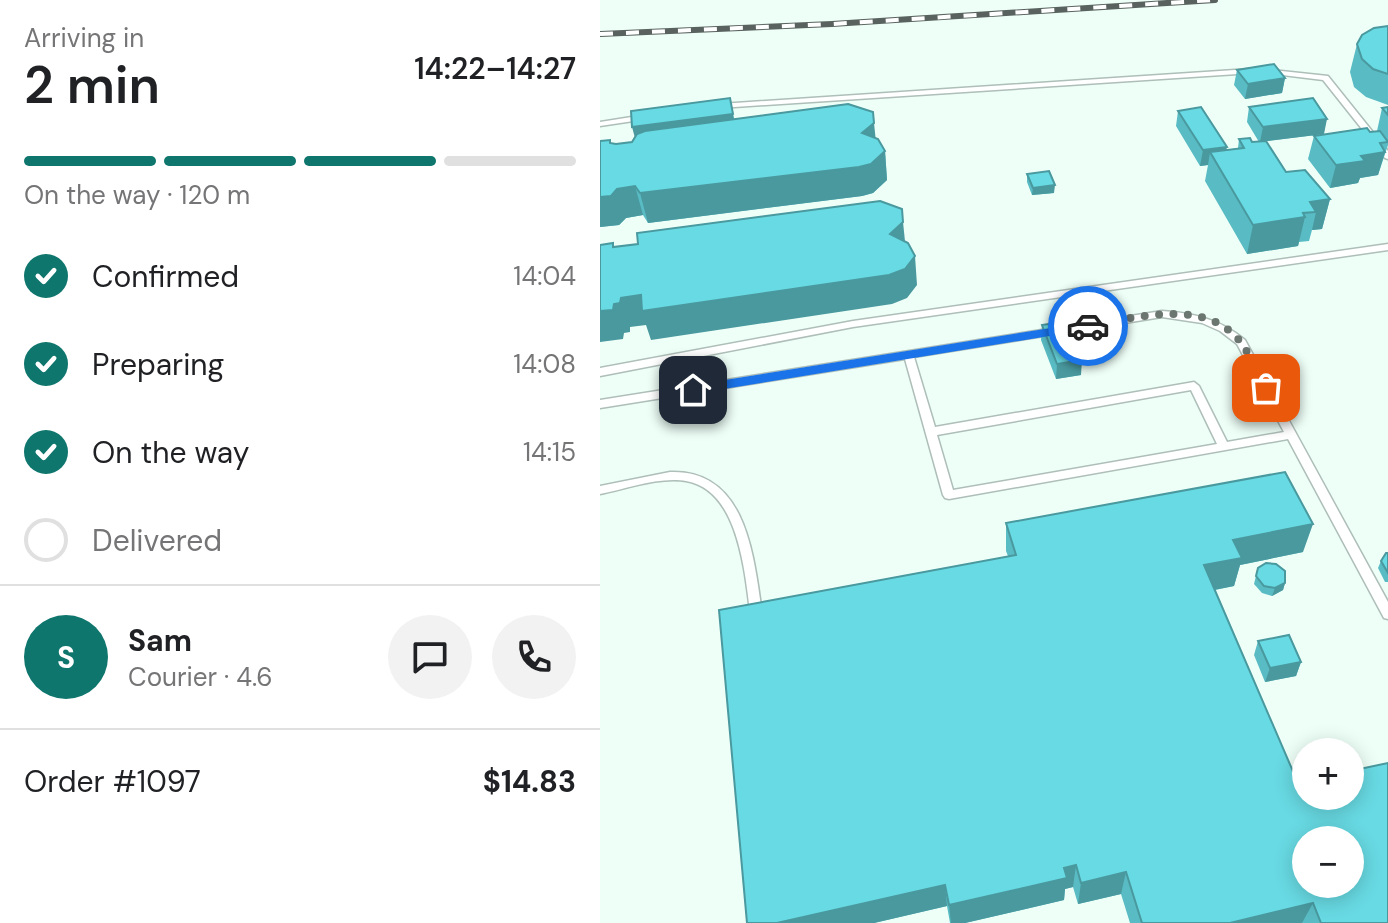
<!DOCTYPE html>
<meta charset="utf-8">
<style>
body{margin:0;font-family:"DM Sans",sans-serif;background:#f2f2f2;color:#202124;height:100vh;display:flex;flex-direction:column;font-size:30px;white-space:nowrap}
*{box-sizing:border-box;margin:0}
p{font-size:26px;color:#757577}
.icon{flex:none;width:44px;height:44px;fill:none;stroke:currentColor;stroke-width:2;stroke-linecap:round;stroke-linejoin:round}
.map{position:relative;flex:1;overflow:hidden}
.details{display:flex;flex-direction:column;background:#fff;width:600px}
.details>*{flex:none}
.fabs{position:absolute;left:692px;top:738px;display:grid;gap:16px}
.fabs a{display:grid;place-items:center;width:72px;height:72px;border-radius:50%;background:#fff;box-shadow:0 4px 20px #0003;font-size:40px}
.pin{position:absolute;display:grid;place-items:center;width:68px;height:68px;color:#fff;margin:-34px;border-radius:16px;box-shadow:0 4px 12px #0006}
.courier{position:absolute;display:grid;place-items:center;width:80px;height:80px;margin:-40px;border:6px solid #1a73e8;border-radius:50%;background:#fff;color:#222;box-shadow:0 2px 10px #0007}
.headline em{font-style:normal;font-weight:600}
.headline div{display:flex;flex-direction:column-reverse}
.headline{display:flex;align-items:center;justify-content:space-between;height:136px;padding:0 24px}
h1{font-size:52px;font-weight:600;line-height:60px}
.bar{display:grid;grid-template-columns:repeat(4,1fr);gap:12px 8px;align-content:center;height:96px;padding:0 24px}
.bar i{height:10px;border-radius:6px;background:#e0e0e0}
.bar .selected{background:#0f766e}
.bar p{grid-column:span 4}
.line{display:flex;align-items:center;gap:20px;padding:0 24px;border-top:2px solid #e0e0e0}
.line div{flex:1}
.round{display:grid;place-items:center;flex:none;width:84px;height:84px;border-radius:42px;background:#f2f2f2}
ol{padding:0 24px;list-style:none}
li{display:flex;align-items:center;gap:24px;height:88px}
li p{margin-inline-start:auto}
li .icon{padding:8px;border-radius:50%;background:#0f766e;color:#fff;stroke-width:4}
li:last-child{color:#757577}
li i{width:44px;height:44px;border:4px solid #e0e0e0;border-radius:50%}
main{display:flex;flex:1;min-height:0}
.map>svg:first-child{display:block}
.lines{fill:none;stroke-linecap:round;stroke-linejoin:round}
.lane-casing{stroke:#aebeb8;stroke-width:3}
.lane{fill:#fff;fill-rule:evenodd}
.rail-casing{stroke:#59625e;stroke-width:6}
.rail{stroke:#fff;stroke-width:4;stroke-dasharray:13;stroke-linecap:butt}
.wall{fill:#59bbc3}
.shaded-wall{fill:#49999f}
.building{fill:#68dae3;stroke:#49999f;stroke-width:2;fill-rule:evenodd}
.route{fill:#1a73e8}
.done{stroke:#6c7671;stroke-width:8;stroke-dasharray:0 14.4}
</style>
<main>
<section class="details">
<div class="headline"><div><h1>2 min</h1><p>Arriving in</p></div><em>14:22–14:27</em></div>
<div class="bar"><i class="selected"></i><i class="selected"></i><i class="selected"></i><i></i><p>On the way · 120 m</p></div>
<ol>
<li><svg class="icon" aria-label="check" viewBox="0 0 24 24"><path d="M5 12l5 5 9-10"/></svg>Confirmed<p>14:04</p></li>
<li><svg class="icon" aria-label="check" viewBox="0 0 24 24"><path d="M5 12l5 5 9-10"/></svg>Preparing<p>14:08</p></li>
<li><svg class="icon" aria-label="check" viewBox="0 0 24 24"><path d="M5 12l5 5 9-10"/></svg>On the way<p>14:15</p></li>
<li><i></i>Delivered</li>
</ol>
<div class="line" style="height:144px"><b class="round" style="background:#0f766e;color:#fff">S</b><div><b>Sam</b><p>Courier · 4.6</p></div><a class="round"><svg class="icon" aria-label="chat" viewBox="0 0 24 24"><path d="M4 5h16v11H9l-5 4z"/></svg></a><a class="round"><svg class="icon" aria-label="phone" viewBox="0 0 24 24"><path d="M5 4h4l2 5-3 2q2 4 5 5l2-3 5 2v4C11 20 4 13 5 4z"/></svg></a></div>
<div class="line" style="height:104px"><div>Order #1097</div><b>$14.83</b></div>
</section>
<div class="map">
<svg width="788" height="923" viewBox="0 0 788 923">
<rect width="100%" height="100%" fill="#eefff8"/>
<g class="lines">
<defs>
<g id="lane">
<polygon points="650,69 654,71 653,73 120,108 116,106 120,104"/>
<polygon points="664,69 728,76 788,151 788,159 785,158 723,80 667,73 663,71"/>
<polygon points="44,115 48,117 47,119 0,126 0,122"/>
<polygon points="788,244 788,250 253,327 0,376 0,368 253,321"/>
<path d="M562,311c31,2 58,8 83,29l143,262v17l-4,-1 -96,-179 -339,60 -4,-1 -2,-3 -38,-136 -305,49v-8zM562,317l40,6 18,8 17,13 47,88 -57,10 -28,-56 -5,-4 -259,45 -21,-70zM591,390l26,54 -264,46 -16,-55z"/>
<path d="M70,472c79,-3 84,90 93,147l-2,4 -4,1 -4,-1 -2,-4c-6,-43 -11,-129 -65,-138 -25,-5 -61,8 -86,13v-8z"/>
</g>
</defs>
<use href="#lane" class="lane-casing"/>
<use href="#lane" class="lane"/>
<defs>
<polyline id="rail" points="0,34 232,24 615,0"/>
</defs>
<use href="#rail" class="rail-casing"/>
<use href="#rail" class="rail"/>
</g>
<g class="wall">
<polygon points="788,26 788,105 766,97 754,87 750,72 757,44"/>
<polygon points="637,70 685,78 682,93 645,99 634,85"/>
<polygon points="130,98 134,119 275,138 285,151 287,180 273,193 262,196 48,223 43,215 26,218 19,225 0,227 0,141 16,144 32,142"/>
<polygon points="649,107 724,134 666,141 686,172 730,199 722,229 712,230 709,241 699,242 698,246 647,254 605,181 608,165 600,166 576,126 578,111 626,150 638,148 639,139 652,142 659,142 647,122"/>
<polygon points="788,107 788,145 778,175 760,178 758,183 730,188 708,159 714,136 777,131 782,108"/>
<polygon points="427,174 454,193 432,195 427,182"/>
<polygon points="442,325 481,375 456,379 441,340"/>
<polygon points="406,523 703,552 640,565 634,586 615,590 698,783 788,923 530,923 521,894 478,904 473,887 465,889 464,900 365,923 350,923 347,906 274,923 147,923 408,556 406,551"/>
<polygon points="788,553 788,582 785,582 778,568 781,561"/>
<polygon points="658,568 685,583 683,590 672,596 662,593 654,584"/>
<polygon points="658,641 701,662 696,676 665,682 654,655"/>
</g>
<g class="shaded-wall">
<polygon points="685,78 682,93 645,99 648,84"/>
<polygon points="130,98 137,136 38,149 32,127"/>
<polygon points="727,119 724,134 660,142 663,127"/>
<polygon points="274,123 277,152 262,133"/>
<polygon points="627,147 624,162 610,152 608,165 600,166 603,150"/>
<polygon points="285,151 287,180 273,193 262,196 48,223 40,193"/>
<polygon points="785,152 778,175 760,178 758,183 730,188 736,165 761,156"/>
<polygon points="455,185 454,193 432,195 433,188"/>
<polygon points="35,186 43,215 26,218 19,225 0,227 0,197 17,189"/>
<polygon points="730,199 722,229 712,230 716,212 710,202"/>
<polygon points="705,217 698,246 647,254 653,225"/>
<polygon points="303,222 306,251 290,234"/>
<polygon points="315,256 317,285 307,298 292,304 51,340 46,325 30,327 30,332 24,333 23,339 0,342 0,311 14,304 21,298"/>
<polygon points="482,360 481,375 456,379 457,364"/>
<polygon points="713,524 703,552 640,565 634,586 598,593 604,565 633,540"/>
<polygon points="685,583 683,590 672,596 675,588"/>
<polygon points="701,662 696,676 665,682 670,668"/>
<polygon points="476,865 473,887 465,889 464,900 365,923 351,923 349,905"/>
<polygon points="526,872 521,894 478,904 481,883"/>
<polygon points="345,885 347,906 274,923 177,923"/>
<polygon points="713,903 702,923 630,923"/>
</g>
<g class="building">
<polygon points="788,26 788,74 773,69 762,59 757,44 762,35 774,28"/>
<polygon points="674,64 685,78 648,84 637,70"/>
<polygon points="130,98 133,114 32,127 31,111"/>
<polygon points="713,98 727,119 663,127 649,107"/>
<polygon points="248,104 273,112 274,123 262,133 278,139 285,151 271,164 259,167 40,193 35,186 17,189 11,196 0,197 0,141 10,140 10,143 16,144 32,142 37,134 45,131"/>
<polygon points="601,107 627,147 603,150 578,111"/>
<polygon points="788,107 788,115 782,108"/>
<polygon points="767,128 770,132 780,131 788,142 780,143 785,152 761,156 765,161 736,165 714,136"/>
<polygon points="650,138 652,142 666,141 686,172 705,170 730,199 710,202 716,212 703,213 705,217 653,225 610,152 644,148 639,139"/>
<polygon points="449,171 455,185 433,188 427,174"/>
<polygon points="280,201 302,209 303,222 290,234 308,243 315,256 305,269 289,275 42,311 41,295 21,298 20,303 14,304 13,310 0,311 0,245 13,243 13,247 38,244 37,233"/>
<polygon points="467,321 482,360 457,364 442,325"/>
<path d="M685,472l28,52 -80,16 9,18 -38,7 94,218 8,-2v15h44v-25l38,-8v160h-67l-8,-20 -83,20h-88l-16,-51 -45,11 -5,-18 -12,3 3,10 -118,27 -4,-20 -168,38h-30l-28,-313 297,-55 -10,-32zM706,840h44v44h-44z"/>
<polygon points="786,553 788,553 788,573 781,561"/>
<polygon points="666,563 676,564 685,571 685,583 675,588 664,586 656,576 658,568"/>
<polygon points="689,635 701,662 670,668 658,641"/>
</g>
<polygon class="route" points="488,322 492,324 492,329 93,394 86,390 93,385"/>
<g class="lines">
<path class="done" d="M488,326c47,-8 120,-30 154,18 9,13 16,30 24,44"/>
</g>
</svg>
<div class="fabs">
<a>+</a>
<a>−</a>
</div>
<div class="pin" style="left:666px;top:388px;background:#ea580c"><svg class="icon" aria-label="bag" viewBox="0 0 24 24"><path d="M5 8h14l-1 12H6zM9 8a3 3 0 0 1 6 0"/></svg></div>
<div class="pin" style="left:93px;top:390px;background:#1f2937"><svg class="icon" aria-label="home" viewBox="0 0 24 24"><path d="M3 11l9-7 9 7M6 9v11h12V9"/></svg></div>
<div class="courier" style="left:488px;top:326px"><svg class="icon" aria-label="car" viewBox="0 0 24 24"><path d="M5 17H2v-5l4-1 3-4h7l3 4 3 1v5h-3M9 17h6M6 11h13"/><circle cx="7" cy="17" r="2"/><circle cx="17" cy="17" r="2"/></svg></div>
</div>
</main>
